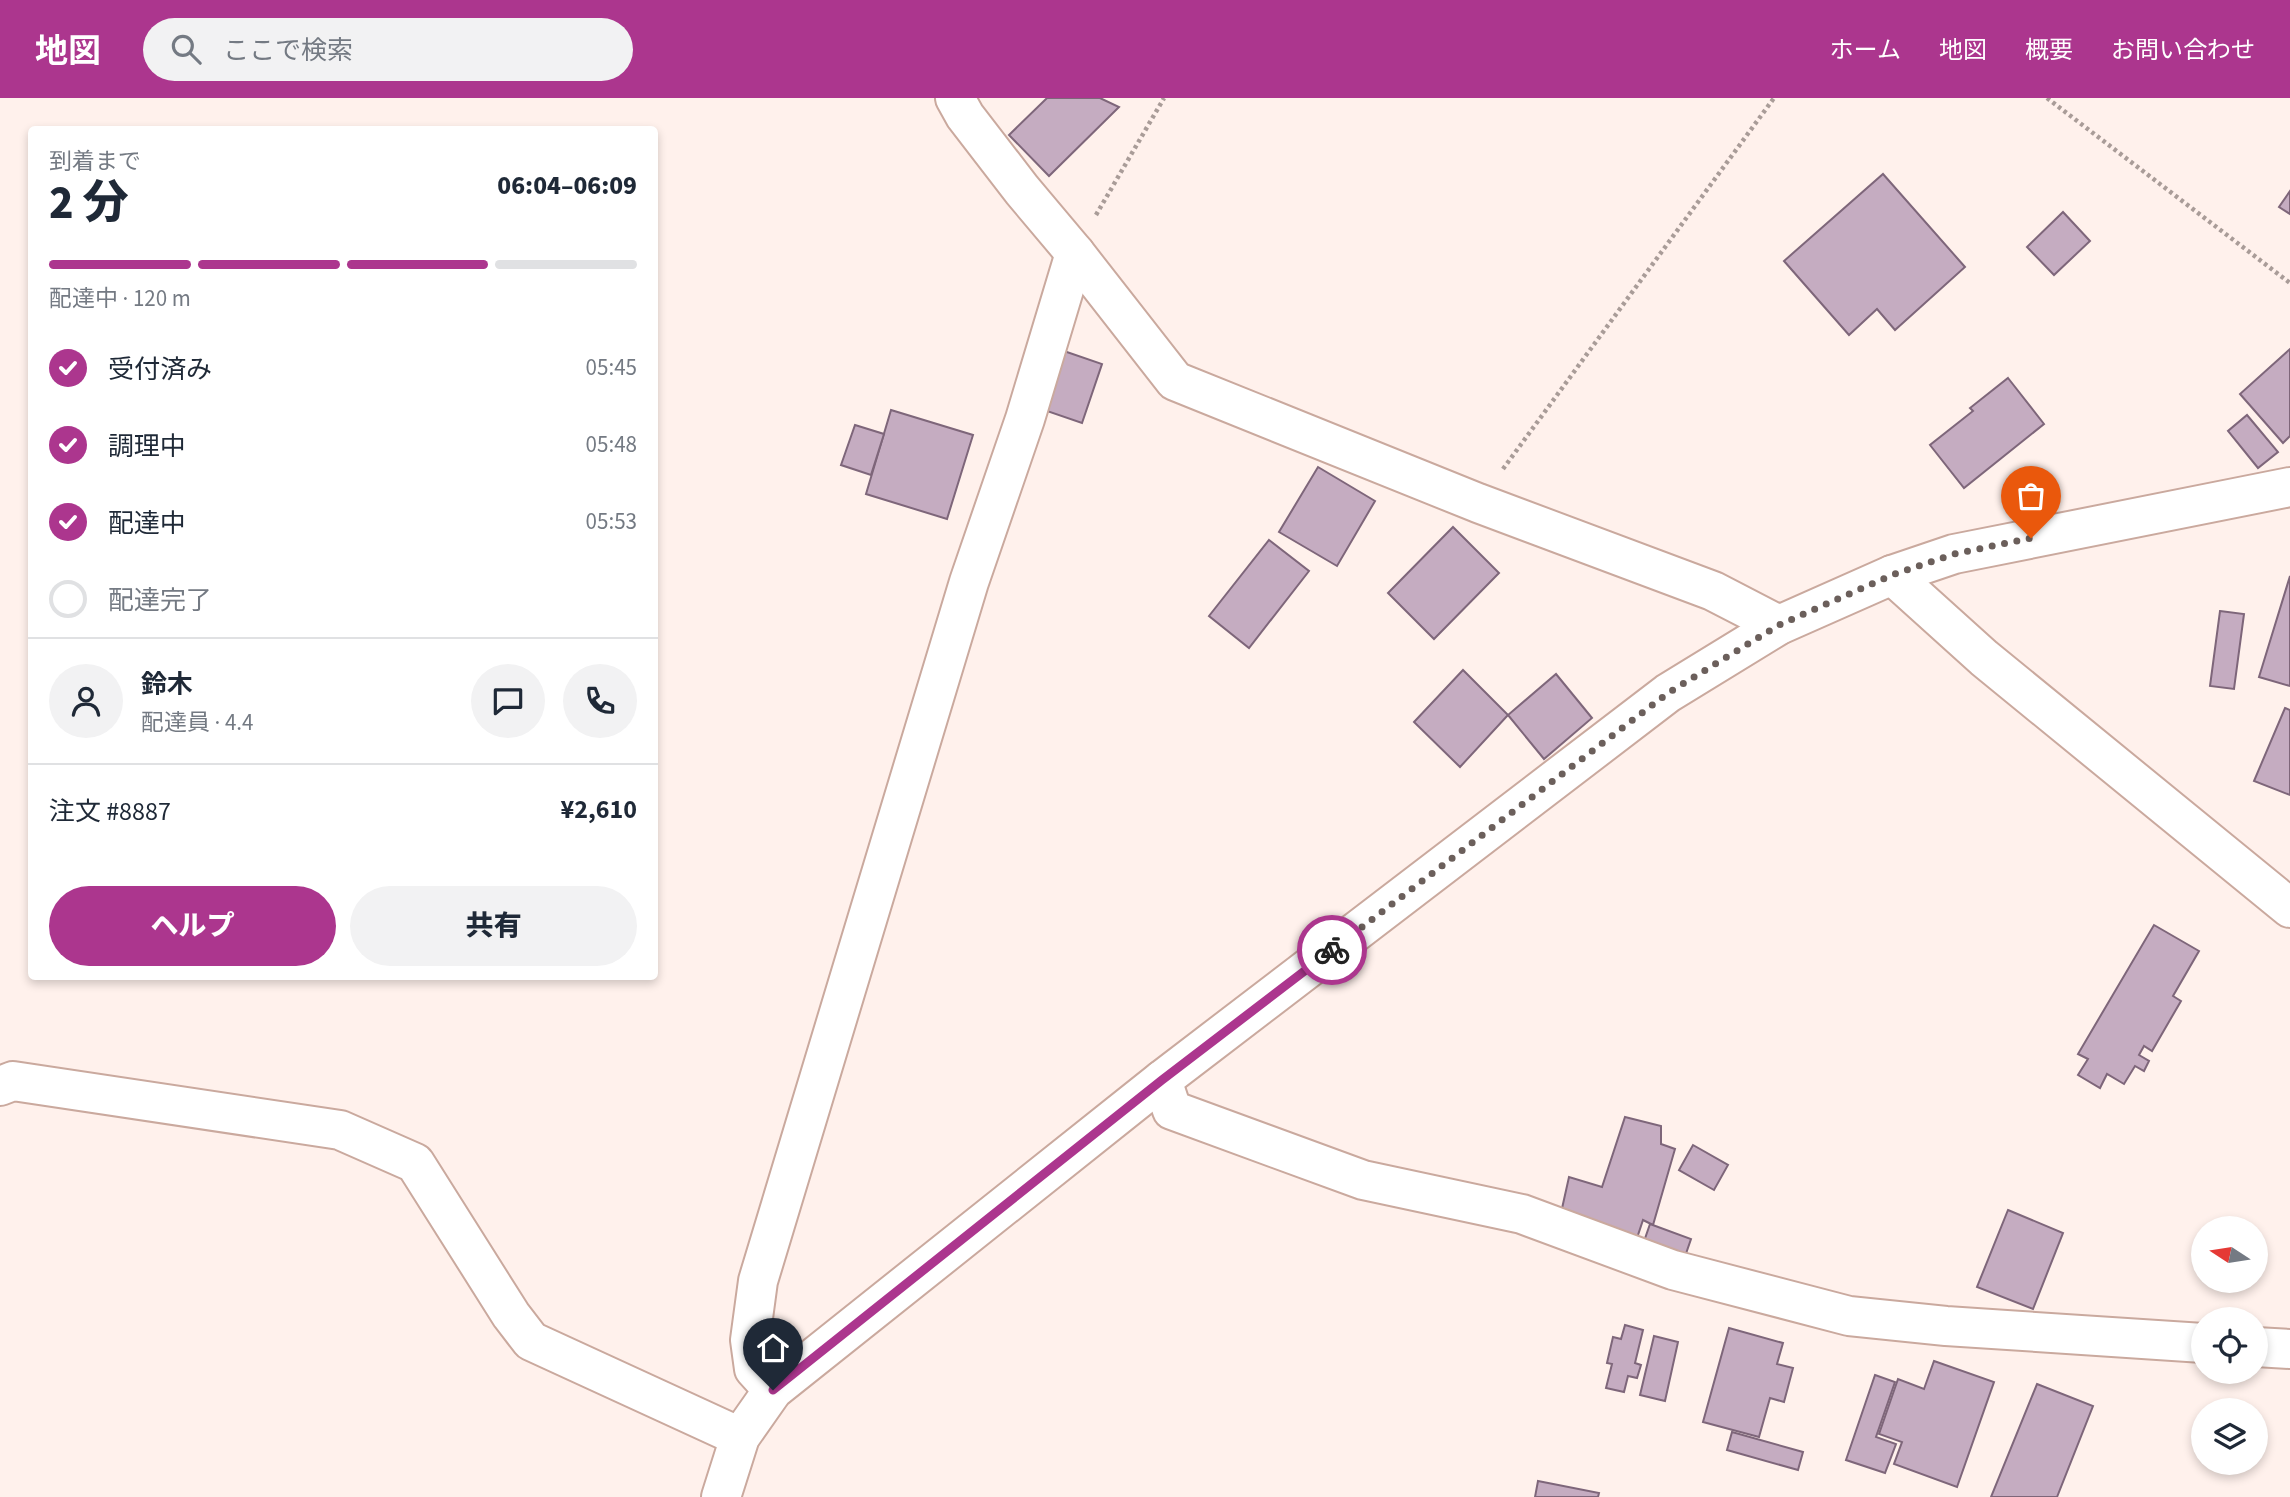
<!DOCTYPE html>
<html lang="ja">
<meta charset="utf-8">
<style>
body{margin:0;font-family:"Source Sans 3","Noto Sans JP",sans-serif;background:#f2f2f3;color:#1f2937;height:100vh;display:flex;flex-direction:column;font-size:26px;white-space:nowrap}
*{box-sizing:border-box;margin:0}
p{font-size:23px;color:#747a83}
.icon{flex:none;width:38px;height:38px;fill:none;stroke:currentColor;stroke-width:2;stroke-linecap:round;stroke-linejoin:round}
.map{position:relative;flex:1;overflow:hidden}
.sheet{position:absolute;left:28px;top:28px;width:630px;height:854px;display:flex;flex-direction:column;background:#fff;border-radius:7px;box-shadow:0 4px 10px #0003}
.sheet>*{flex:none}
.needle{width:46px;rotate:282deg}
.tools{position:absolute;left:2191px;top:1118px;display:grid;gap:14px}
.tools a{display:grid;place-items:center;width:77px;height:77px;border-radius:50%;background:#fff;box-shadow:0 4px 10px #0003;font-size:35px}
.pin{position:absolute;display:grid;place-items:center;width:60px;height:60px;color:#fff;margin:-72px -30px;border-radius:50% 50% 50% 0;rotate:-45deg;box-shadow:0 0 7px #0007}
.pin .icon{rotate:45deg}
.courier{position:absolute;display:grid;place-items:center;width:70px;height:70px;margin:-35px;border:5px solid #ac368e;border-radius:50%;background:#fff;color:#222;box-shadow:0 2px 9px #0007}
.overview em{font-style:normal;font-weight:800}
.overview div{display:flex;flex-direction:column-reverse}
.overview{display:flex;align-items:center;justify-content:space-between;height:119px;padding:0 21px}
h1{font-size:46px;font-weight:800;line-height:52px}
.bar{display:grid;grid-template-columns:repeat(4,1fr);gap:10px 7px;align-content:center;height:84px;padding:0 21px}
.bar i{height:9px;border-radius:5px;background:#e0e1e3}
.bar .current{background:#ac368e}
.bar p{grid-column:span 4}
.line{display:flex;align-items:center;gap:18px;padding:0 21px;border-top:2px solid #e0e1e3}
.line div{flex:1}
.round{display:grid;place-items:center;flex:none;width:74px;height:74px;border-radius:37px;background:#f2f2f3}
ol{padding:0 21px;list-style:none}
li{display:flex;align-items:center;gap:21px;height:77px}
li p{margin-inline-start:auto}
li .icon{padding:7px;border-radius:50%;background:#ac368e;color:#fff;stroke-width:4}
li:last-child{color:#747a83}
li i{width:38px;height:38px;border:4px solid #e0e1e3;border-radius:50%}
.button{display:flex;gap:14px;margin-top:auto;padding:14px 21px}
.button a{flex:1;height:80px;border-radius:42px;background:#ac368e;color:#fff;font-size:28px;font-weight:800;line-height:80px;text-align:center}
.button a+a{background:#f2f2f3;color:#1f2937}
header{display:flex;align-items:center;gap:42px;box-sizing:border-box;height:98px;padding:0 35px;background:#ac368e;color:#fff}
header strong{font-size:33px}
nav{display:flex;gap:38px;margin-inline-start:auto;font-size:24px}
.search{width:490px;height:63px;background:#f2f2f3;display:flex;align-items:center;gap:18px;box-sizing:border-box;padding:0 24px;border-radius:38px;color:#747a83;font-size:26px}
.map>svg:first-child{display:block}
.building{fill:#c5acc1;stroke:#7e667a;stroke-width:2}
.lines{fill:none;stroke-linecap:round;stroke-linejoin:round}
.minor-casing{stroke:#caa99e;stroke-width:42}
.tertiary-casing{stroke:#caa99e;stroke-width:42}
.path{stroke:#a99c98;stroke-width:4.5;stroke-dasharray:3.5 3.5;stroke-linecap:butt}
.minor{stroke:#fff;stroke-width:38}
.tertiary{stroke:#fff;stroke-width:38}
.done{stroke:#6b5f5b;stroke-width:7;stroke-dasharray:0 12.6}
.route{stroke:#ac368e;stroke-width:9}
</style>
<header>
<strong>地図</strong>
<div class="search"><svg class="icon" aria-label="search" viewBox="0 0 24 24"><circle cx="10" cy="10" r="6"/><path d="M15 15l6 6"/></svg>ここで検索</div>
<nav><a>ホーム</a><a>地図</a><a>概要</a><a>お問い合わせ</a></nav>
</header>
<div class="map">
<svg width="2290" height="1399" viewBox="0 0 2290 1399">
<rect width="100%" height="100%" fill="#fff1ec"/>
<g class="building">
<polygon points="1047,0 1100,0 1119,9 1049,78 1009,37"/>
<polygon points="1883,76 1965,169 1895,232 1877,211 1849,237 1784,163"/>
<polygon points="2290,93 2290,116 2279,109"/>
<polygon points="2063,114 2090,143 2054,177 2027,149"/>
<polygon points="2290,251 2290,338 2283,345 2240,296"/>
<polygon points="1061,252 1102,266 1082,325 1041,311"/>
<polygon points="2008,280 2044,326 1964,390 1930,347 1973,313 1970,310"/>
<polygon points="891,312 973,337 947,421 866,396"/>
<polygon points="2247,317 2278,354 2258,370 2228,333"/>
<polygon points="855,327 884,336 871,377 841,367"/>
<polygon points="1318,369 1375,403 1337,468 1279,434"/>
<polygon points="1453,429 1499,475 1434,541 1388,495"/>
<polygon points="1269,442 1309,473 1249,550 1209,518"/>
<polygon points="2290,478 2290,588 2259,579"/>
<polygon points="2220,513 2244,516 2234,591 2210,588"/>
<polygon points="1463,572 1508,617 1460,669 1414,624"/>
<polygon points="1556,576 1592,620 1544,661 1508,617"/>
<polygon points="2285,610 2290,612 2290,697 2254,683"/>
<polygon points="2154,827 2199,853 2173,898 2181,903 2152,953 2144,948 2139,957 2149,963 2144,973 2135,968 2124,986 2107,976 2100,990 2078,977 2088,961 2078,956"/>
<polygon points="1625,1019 1661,1028 1661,1046 1675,1051 1653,1127 1643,1122 1634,1149 1561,1115 1569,1079 1602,1089"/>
<polygon points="1693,1047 1728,1067 1714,1092 1679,1072"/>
<polygon points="2008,1112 2063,1135 2033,1211 1977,1189"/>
<polygon points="1650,1126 1691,1141 1681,1170 1640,1155"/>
<polygon points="1625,1227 1643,1232 1635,1265 1641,1267 1637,1280 1628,1278 1624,1294 1606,1290 1612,1266 1607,1265 1613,1239 1621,1241"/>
<polygon points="1729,1230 1783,1245 1777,1266 1793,1270 1784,1304 1770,1300 1759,1339 1703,1324"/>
<polygon points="1654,1238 1678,1244 1665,1303 1640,1297"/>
<polygon points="1934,1263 1994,1284 1957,1389 1894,1366 1902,1344 1879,1336 1898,1281 1924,1291"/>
<polygon points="1875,1277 1895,1284 1876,1339 1896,1346 1885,1375 1846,1362"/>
<polygon points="2037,1286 2093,1308 2057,1399 1991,1399"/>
<polygon points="1732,1334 1803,1354 1798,1372 1727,1352"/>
<polygon points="1538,1383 1599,1395 1598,1399 1535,1399"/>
</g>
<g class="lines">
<defs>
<g id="minor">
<polyline points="955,0 965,18 1022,92 1075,155 1175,283 1478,405 1713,493 1779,527"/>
<polyline points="1892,477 1984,560 2290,810"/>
<polyline points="1162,982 1172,1012 1363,1082 1522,1116 1673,1172 1849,1218 1946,1228 2203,1245"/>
<polyline points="0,988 13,983 340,1032 415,1065 511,1217 531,1243 740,1339"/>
<polyline points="2256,1249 2290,1251"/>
<polyline points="773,1292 754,1271 750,1242 758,1183 969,484 1025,321 1075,155"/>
</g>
<polyline id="tertiary" points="721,1399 740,1339 773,1292 1162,982 1668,595 1779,527 1892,477 1954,456 2290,389"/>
</defs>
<use href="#minor" class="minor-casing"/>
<use href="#tertiary" class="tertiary-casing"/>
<g class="path">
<polyline points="2047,0 2290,185"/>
<polyline points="1096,117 1164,0"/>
<polyline points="1503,371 1774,0"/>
</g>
<use href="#minor" class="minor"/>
<use href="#tertiary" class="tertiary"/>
</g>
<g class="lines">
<polyline class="done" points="1332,852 1668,595 1779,527 1892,477 1954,456 2031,440"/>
<polyline class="route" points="773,1292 1162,982 1332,852"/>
</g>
</svg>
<div class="tools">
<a><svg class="needle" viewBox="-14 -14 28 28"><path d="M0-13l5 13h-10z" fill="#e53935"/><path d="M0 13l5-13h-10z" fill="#747a83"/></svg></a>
<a><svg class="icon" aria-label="locate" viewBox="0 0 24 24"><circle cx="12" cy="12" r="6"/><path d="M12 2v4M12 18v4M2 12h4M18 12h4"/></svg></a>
<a><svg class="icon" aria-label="layers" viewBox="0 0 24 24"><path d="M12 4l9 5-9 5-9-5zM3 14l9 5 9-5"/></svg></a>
</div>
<div class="pin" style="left:2031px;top:440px;background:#ea580c"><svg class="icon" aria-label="bag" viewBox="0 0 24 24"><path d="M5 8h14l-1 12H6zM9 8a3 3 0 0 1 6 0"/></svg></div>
<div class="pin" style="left:773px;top:1292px;background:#1f2937"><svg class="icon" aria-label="home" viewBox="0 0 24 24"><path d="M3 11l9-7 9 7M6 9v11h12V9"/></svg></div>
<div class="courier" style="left:1332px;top:852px"><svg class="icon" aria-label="bike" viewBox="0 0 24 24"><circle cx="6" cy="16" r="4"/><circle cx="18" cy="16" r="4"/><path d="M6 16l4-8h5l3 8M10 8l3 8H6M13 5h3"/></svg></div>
<section class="sheet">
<div class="overview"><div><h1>2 分</h1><p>到着まで</p></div><em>06:04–06:09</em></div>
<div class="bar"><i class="current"></i><i class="current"></i><i class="current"></i><i></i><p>配達中 · 120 m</p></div>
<ol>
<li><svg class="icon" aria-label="check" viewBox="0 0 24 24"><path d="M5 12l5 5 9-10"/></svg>受付済み<p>05:45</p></li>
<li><svg class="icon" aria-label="check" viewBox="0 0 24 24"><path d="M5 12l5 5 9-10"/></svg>調理中<p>05:48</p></li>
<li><svg class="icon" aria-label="check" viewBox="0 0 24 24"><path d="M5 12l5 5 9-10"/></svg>配達中<p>05:53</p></li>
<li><i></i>配達完了</li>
</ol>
<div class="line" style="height:126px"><a class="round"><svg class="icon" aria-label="person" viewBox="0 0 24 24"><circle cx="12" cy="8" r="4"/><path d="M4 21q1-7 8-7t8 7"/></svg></a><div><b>鈴木</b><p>配達員 · 4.4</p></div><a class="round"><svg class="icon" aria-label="chat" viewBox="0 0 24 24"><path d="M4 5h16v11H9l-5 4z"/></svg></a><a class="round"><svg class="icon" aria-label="phone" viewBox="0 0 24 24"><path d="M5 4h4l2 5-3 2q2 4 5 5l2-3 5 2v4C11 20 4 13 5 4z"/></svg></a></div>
<div class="line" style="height:91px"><div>注文 #8887</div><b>¥2,610</b></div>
<div class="button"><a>ヘルプ</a><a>共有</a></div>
</section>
</div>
